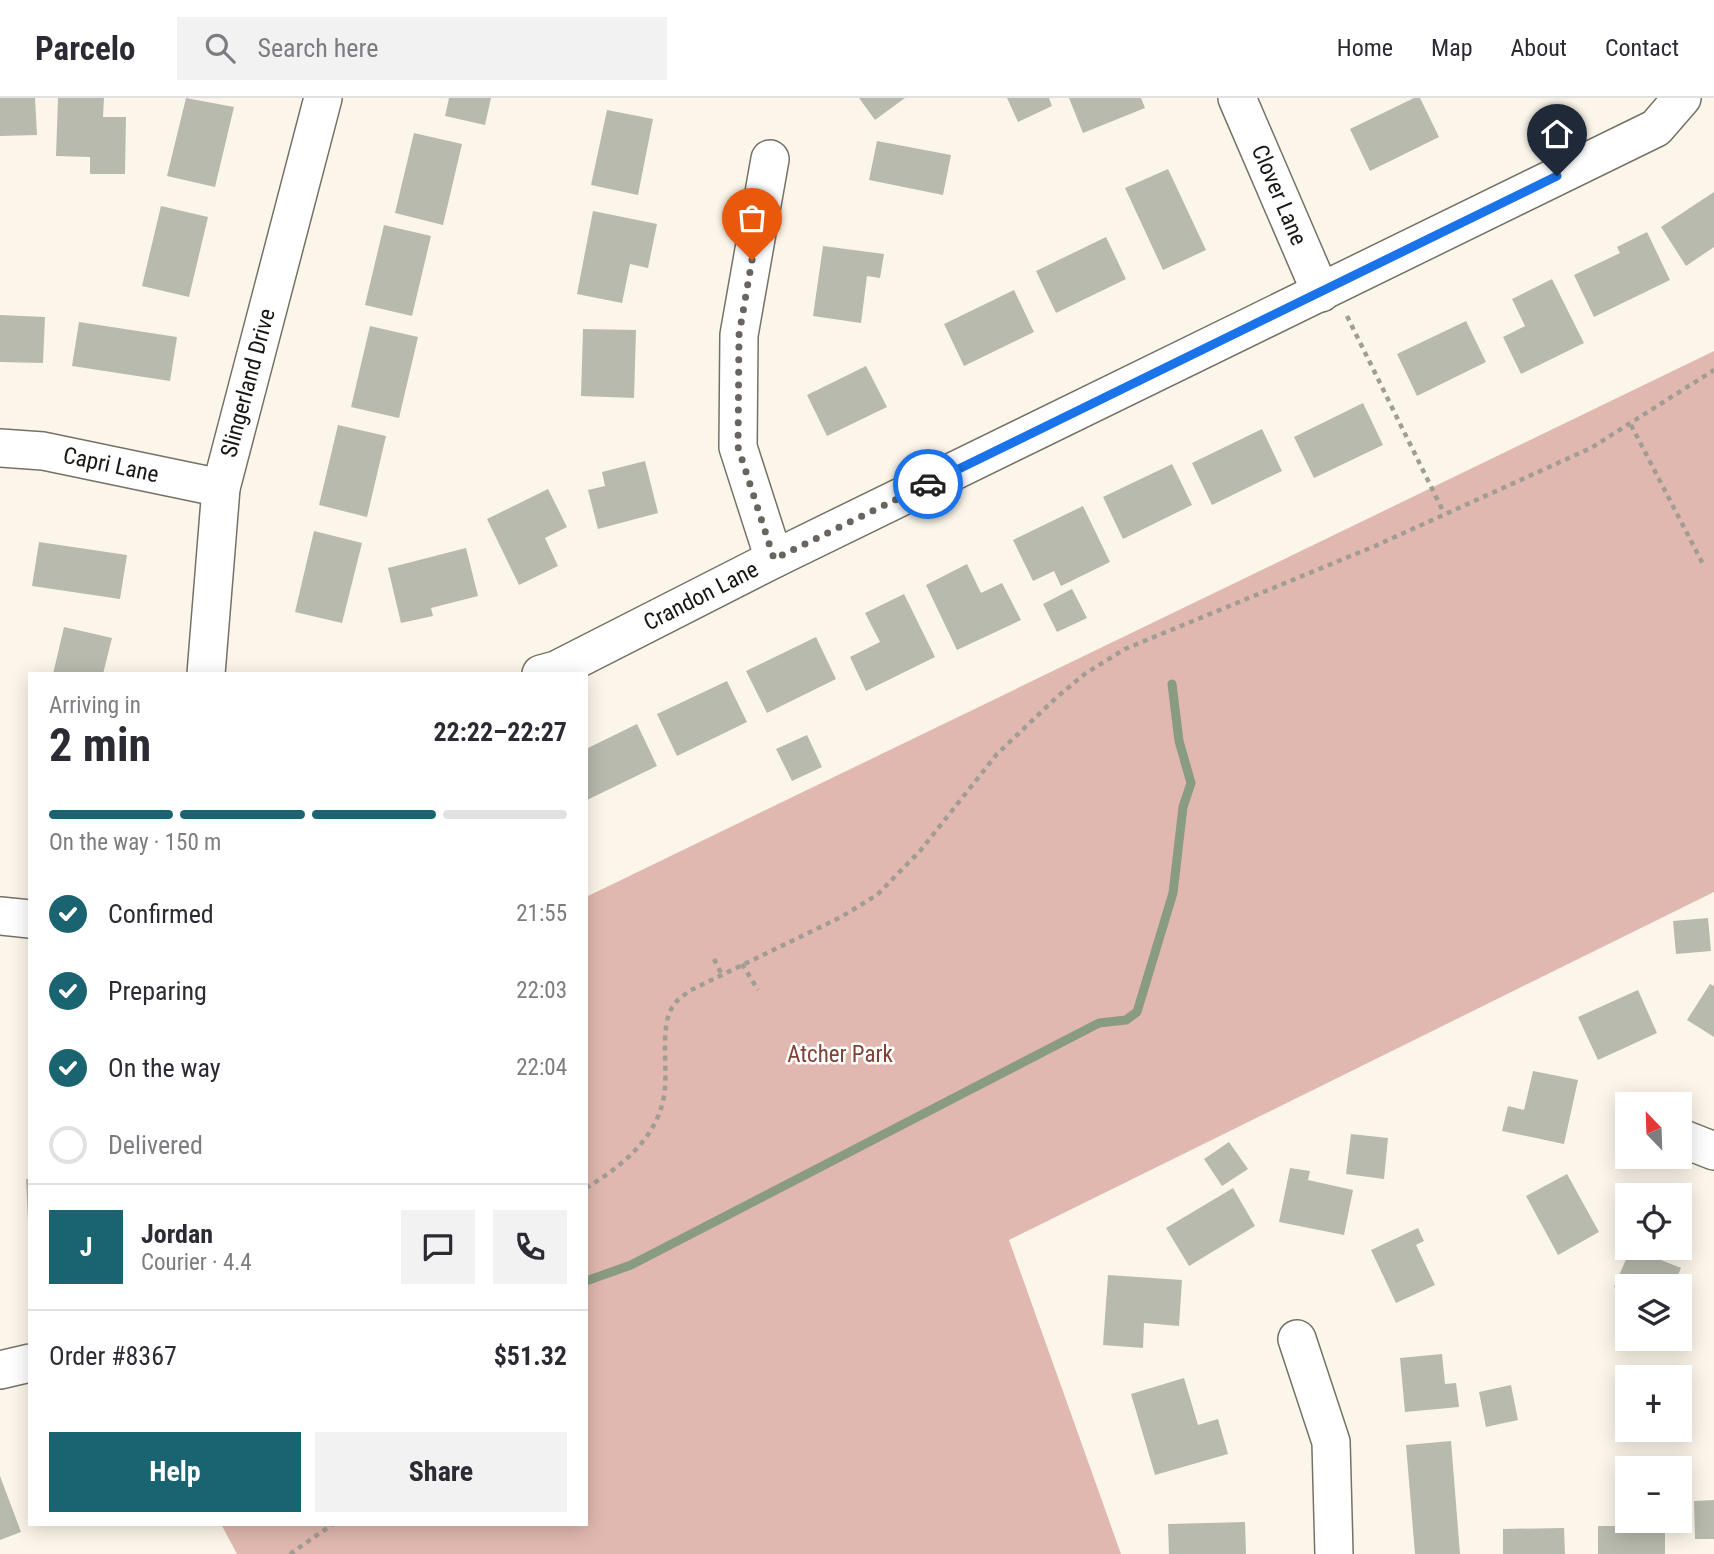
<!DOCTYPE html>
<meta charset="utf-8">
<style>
body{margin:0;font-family:"Roboto Condensed",sans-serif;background:#f2f2f3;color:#2b2b33;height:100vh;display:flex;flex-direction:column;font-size:26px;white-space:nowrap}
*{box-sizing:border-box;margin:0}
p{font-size:23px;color:#7c7c81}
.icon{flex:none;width:38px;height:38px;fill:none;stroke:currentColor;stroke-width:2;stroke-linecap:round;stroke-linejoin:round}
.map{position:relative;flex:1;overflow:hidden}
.panel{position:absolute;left:28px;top:574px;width:560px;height:854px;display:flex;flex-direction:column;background:#fff;border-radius:0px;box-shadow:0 4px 18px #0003}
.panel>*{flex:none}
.needle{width:46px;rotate:337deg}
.tools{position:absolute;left:1615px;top:994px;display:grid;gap:14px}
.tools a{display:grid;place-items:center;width:77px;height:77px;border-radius:0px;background:#fff;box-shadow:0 4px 18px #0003;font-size:35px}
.pin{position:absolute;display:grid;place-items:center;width:60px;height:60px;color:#fff;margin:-72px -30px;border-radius:50% 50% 50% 0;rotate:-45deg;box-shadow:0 0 7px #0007}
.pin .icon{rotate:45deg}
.courier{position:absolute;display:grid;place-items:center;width:70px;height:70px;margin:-35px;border:5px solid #1a73e8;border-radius:50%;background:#fff;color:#222;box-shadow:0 2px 9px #0007}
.headline em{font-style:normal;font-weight:700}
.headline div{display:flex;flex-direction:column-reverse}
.headline{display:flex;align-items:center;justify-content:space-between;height:119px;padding:0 21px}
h1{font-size:46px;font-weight:700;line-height:52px}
.bar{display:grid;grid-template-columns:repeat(4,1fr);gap:10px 7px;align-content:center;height:84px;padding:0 21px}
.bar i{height:9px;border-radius:5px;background:#e1e1e2}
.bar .selected{background:#1a6371}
.bar p{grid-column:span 4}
.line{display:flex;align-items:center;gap:18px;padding:0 21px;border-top:2px solid #e1e1e2}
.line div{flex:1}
.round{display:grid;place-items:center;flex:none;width:74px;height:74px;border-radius:0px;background:#f2f2f3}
ol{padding:0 21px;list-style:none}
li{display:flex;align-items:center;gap:21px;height:77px}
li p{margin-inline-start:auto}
li .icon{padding:7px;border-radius:50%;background:#1a6371;color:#fff;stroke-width:4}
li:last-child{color:#7c7c81}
li i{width:38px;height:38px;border:4px solid #e1e1e2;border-radius:50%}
.primary-button{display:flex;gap:14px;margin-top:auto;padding:14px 21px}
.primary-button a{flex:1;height:80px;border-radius:0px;background:#1a6371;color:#fff;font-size:28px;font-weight:700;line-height:80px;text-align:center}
.primary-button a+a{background:#f2f2f3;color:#2b2b33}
header{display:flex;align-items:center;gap:42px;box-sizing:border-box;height:98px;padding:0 35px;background:#fff;border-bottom:2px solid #e1e1e2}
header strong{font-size:33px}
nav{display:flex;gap:38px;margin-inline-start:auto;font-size:24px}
.search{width:490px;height:63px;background:#f2f2f3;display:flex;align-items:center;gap:18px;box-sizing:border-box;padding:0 24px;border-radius:0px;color:#7c7c81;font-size:26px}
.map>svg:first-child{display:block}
.green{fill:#e1b8af}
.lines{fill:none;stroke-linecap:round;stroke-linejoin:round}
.stream{stroke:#899b80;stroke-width:9}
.building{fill:#b9baae}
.street-casing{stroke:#767166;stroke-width:40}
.path{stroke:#a19d94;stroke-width:4.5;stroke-dasharray:5 5;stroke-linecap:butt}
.street{stroke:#fff;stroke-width:37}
.done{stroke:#68655e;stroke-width:7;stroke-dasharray:0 12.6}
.route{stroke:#1a73e8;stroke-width:9}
.labels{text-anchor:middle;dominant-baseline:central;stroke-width:5;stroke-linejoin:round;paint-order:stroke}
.street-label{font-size:23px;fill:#191713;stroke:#fff}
.park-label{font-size:23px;fill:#7f4235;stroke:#fff}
</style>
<header>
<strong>Parcelo</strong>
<div class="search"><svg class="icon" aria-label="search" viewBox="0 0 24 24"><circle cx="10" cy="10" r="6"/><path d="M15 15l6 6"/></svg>Search here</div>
<nav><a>Home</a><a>Map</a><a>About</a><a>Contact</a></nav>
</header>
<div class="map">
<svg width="1714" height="1456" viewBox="0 0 1714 1456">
<rect width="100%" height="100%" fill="#fcf6ea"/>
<polygon class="green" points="1714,253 1714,794 1009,1142 1121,1456 237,1456 221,1426 586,1426 586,799"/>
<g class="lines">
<polyline class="stream" points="586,1183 631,1167 1099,925 1126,922 1137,914 1173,795 1183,709 1191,685 1179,643 1172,586"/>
</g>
<g class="building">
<polygon points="0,0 35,0 37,37 0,38"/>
<polygon points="58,0 104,0 103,19 126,19 125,76 90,76 90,59 56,58"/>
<polygon points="186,0 234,9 215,89 167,78"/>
<polygon points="449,0 491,0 485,27 445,18"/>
<polygon points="859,0 905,0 875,22"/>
<polygon points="1007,0 1049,0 1052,8 1018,24"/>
<polygon points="1069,0 1141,0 1145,10 1083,35"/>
<polygon points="1414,0 1420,0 1439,39 1370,73 1350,31"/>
<polygon points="607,12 653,21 638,97 591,87"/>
<polygon points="414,35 462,46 443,127 395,115"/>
<polygon points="877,43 951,57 943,97 869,82"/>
<polygon points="1168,71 1206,152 1163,172 1125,90"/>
<polygon points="1714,94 1714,149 1686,168 1661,129"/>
<polygon points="161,108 208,119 189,199 142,188"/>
<polygon points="593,113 657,126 648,170 630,166 622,205 577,196"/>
<polygon points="384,127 431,138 412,218 365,207"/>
<polygon points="1647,134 1670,182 1594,219 1574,177 1620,155 1617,149"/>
<polygon points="1106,139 1126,181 1056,215 1036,173"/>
<polygon points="823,148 884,156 880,180 867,178 861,225 813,218"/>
<polygon points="1552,181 1584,245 1521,276 1503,239 1525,228 1512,201"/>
<polygon points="1014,192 1034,234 964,268 944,226"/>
<polygon points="0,217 45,219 43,265 0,264"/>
<polygon points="1466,223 1486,264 1417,298 1397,256"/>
<polygon points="79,224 177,239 170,283 72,268"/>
<polygon points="370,228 418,239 399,320 351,309"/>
<polygon points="583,231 636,232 634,300 581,298"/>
<polygon points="866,268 887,309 827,338 807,297"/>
<polygon points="1363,305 1383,347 1314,380 1294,339"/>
<polygon points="338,327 386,338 367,419 319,407"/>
<polygon points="1262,331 1282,373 1212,407 1192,365"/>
<polygon points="645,363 658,415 598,431 588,392 605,388 602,374"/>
<polygon points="1172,366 1192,407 1123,441 1103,399"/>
<polygon points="548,391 567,429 545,440 558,468 519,487 487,421"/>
<polygon points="1083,408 1110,464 1061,488 1054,473 1033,483 1013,442"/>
<polygon points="314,433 362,445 342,525 295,514"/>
<polygon points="39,444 127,457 120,501 32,488"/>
<polygon points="466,450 478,498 431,510 433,518 401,525 388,470"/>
<polygon points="967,466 981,495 1002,485 1021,522 957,552 926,487"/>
<polygon points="1072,491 1087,520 1057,534 1043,506"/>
<polygon points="904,496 935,559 866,593 850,559 880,544 865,515"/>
<polygon points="64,529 112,540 103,576 53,576"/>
<polygon points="816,539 836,581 767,615 746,573"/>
<polygon points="727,583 747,624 677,658 657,616"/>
<polygon points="637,626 657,668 587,702 586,651"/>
<polygon points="807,637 822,669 792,683 776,651"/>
<polygon points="1708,820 1711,853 1676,856 1673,823"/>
<polygon points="1710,886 1714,888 1714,939 1687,922"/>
<polygon points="1638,892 1657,935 1598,962 1578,919"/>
<polygon points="1533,973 1578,982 1564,1046 1502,1033 1508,1008 1524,1012"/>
<polygon points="1351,1036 1388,1040 1384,1081 1346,1076"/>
<polygon points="1229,1044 1248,1071 1222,1088 1204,1061"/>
<polygon points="1290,1070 1310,1073 1308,1082 1353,1092 1344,1137 1279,1124"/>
<polygon points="1567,1076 1599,1134 1558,1157 1526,1098"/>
<polygon points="26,1081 30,1081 30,1122 28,1122"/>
<polygon points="1233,1090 1255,1128 1189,1168 1166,1130"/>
<polygon points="1418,1130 1424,1143 1416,1147 1435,1187 1396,1205 1371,1152"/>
<polygon points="1631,1150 1681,1170 1673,1188 1628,1188 1628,1194 1614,1189"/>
<polygon points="1108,1177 1182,1182 1179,1228 1144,1225 1143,1250 1103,1247"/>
<polygon points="1442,1256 1445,1286 1456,1285 1459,1309 1405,1314 1400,1260"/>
<polygon points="1184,1280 1198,1327 1218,1321 1228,1356 1155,1377 1131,1296"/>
<polygon points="1511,1287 1518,1322 1486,1329 1479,1294"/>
<polygon points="1451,1343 1460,1456 1415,1456 1406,1347"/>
<polygon points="0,1378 21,1434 0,1442"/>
<polygon points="1714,1402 1714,1441 1695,1441 1694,1403"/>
<polygon points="1245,1424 1246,1456 1169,1456 1168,1426"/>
<rect x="1598" y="1428" width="67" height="28"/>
<polygon points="1564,1430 1565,1456 1503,1456 1503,1431"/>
</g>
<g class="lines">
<defs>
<g id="street">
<polyline points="1237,0 1321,195"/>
<polyline points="770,61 739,237 738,349 774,461"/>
<polyline points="0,350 43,353 221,390"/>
<polyline points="206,576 221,390 323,0"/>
<polyline points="541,576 556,572 774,461 1656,30 1682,0"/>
<polyline points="0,818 30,821"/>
<polyline points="1681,1040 1714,1053"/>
<polyline points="1297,1241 1331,1344 1334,1456"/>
<polyline points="0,1272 30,1265"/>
</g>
</defs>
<use href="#street" class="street-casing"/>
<g class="path">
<polyline points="1347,218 1444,415"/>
<polyline points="1631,327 1704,468"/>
<polyline points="714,861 722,877"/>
<polyline points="742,866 758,892"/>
<path d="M586,1090c33,-20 68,-47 77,-87 7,-27 -5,-73 10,-95 3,-6 11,-10 16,-15l152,-74 36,-22 43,-44 77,-97 60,-57 29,-24 39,-24 250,-103 216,-98 123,-78"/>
<polyline points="290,1456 333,1426"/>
</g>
<use href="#street" class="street"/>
</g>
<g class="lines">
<polyline class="done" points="752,162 739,237 738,349 774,461 928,386"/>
<polyline class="route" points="928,386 1557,78"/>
</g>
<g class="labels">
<g class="street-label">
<text transform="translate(1279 97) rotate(67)">Clover Lane</text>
<text transform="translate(248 285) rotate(-75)">Slingerland Drive</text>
<text transform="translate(111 367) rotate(12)">Capri Lane</text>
<text transform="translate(701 498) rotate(-27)">Crandon Lane</text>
</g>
<g class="park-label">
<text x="840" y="956">Atcher Park</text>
</g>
</g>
</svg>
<div class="tools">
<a><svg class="needle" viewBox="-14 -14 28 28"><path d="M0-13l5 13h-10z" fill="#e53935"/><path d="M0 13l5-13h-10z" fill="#7c7c81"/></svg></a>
<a><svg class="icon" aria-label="locate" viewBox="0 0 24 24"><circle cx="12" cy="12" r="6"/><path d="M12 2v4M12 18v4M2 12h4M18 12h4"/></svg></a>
<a><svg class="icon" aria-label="layers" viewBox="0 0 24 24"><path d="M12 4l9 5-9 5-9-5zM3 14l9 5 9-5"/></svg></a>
<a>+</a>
<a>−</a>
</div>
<div class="pin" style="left:752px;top:162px;background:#ea580c"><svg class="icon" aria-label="bag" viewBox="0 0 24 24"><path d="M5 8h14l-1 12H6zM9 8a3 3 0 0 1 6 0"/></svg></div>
<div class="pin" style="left:1557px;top:78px;background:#1f2937"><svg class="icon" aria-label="home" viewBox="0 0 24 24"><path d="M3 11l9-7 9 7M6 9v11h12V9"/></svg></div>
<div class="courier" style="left:928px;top:386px"><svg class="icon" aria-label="car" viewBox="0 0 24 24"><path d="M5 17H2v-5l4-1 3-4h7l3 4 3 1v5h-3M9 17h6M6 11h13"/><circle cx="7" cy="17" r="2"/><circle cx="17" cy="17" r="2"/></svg></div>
<section class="panel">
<div class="headline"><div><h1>2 min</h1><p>Arriving in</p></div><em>22:22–22:27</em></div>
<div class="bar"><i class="selected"></i><i class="selected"></i><i class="selected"></i><i></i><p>On the way · 150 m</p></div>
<ol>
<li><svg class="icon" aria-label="check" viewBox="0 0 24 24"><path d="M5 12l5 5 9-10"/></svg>Confirmed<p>21:55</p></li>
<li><svg class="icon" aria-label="check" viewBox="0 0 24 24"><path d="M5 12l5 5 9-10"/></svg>Preparing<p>22:03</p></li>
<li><svg class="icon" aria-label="check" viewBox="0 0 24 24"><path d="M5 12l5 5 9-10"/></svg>On the way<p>22:04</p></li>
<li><i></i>Delivered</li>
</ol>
<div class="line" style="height:126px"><b class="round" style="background:#1a6371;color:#fff">J</b><div><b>Jordan</b><p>Courier · 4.4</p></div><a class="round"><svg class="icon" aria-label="chat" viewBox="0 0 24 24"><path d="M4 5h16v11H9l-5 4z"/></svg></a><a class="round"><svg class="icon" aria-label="phone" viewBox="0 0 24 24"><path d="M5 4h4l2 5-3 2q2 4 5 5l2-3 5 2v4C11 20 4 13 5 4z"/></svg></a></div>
<div class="line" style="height:91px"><div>Order #8367</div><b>$51.32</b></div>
<div class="primary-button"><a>Help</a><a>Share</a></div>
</section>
</div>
